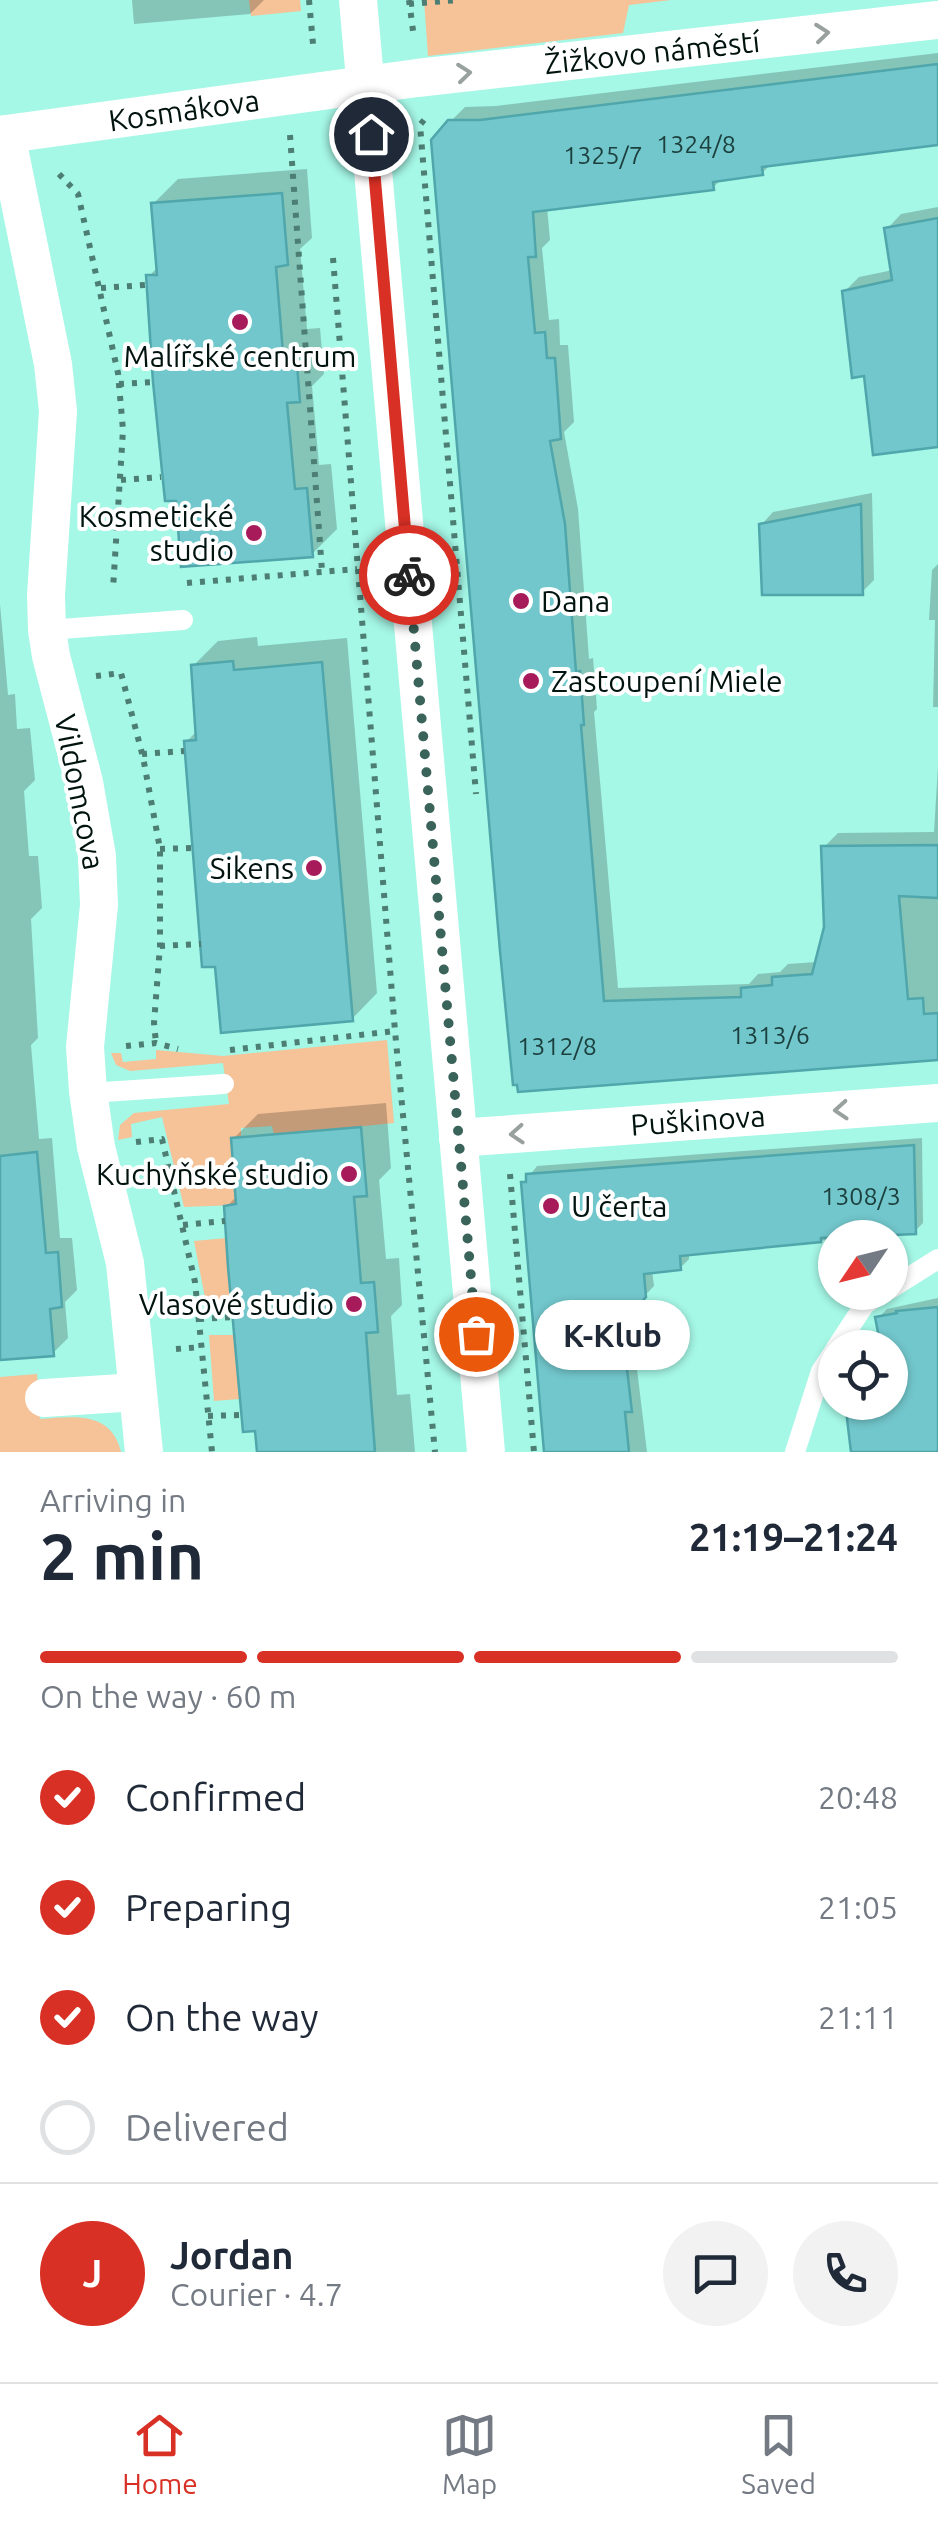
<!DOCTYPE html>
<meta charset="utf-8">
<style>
body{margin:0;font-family:Ubuntu,sans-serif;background:#f2f2f3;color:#1f2937;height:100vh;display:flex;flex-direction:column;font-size:38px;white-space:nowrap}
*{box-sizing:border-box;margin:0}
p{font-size:32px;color:#747a83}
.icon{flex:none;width:55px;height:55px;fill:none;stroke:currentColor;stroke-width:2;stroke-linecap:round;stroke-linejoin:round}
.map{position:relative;height:1452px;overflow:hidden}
.sheet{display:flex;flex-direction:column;background:#fff;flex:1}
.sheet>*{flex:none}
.needle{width:65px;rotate:235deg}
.tools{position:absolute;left:818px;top:1220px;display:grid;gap:20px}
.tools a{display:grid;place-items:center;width:90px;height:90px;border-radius:50%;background:#fff;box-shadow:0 2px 8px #0004;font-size:50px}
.pin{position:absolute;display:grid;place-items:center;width:85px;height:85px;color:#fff;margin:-42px;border:5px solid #fff;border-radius:50%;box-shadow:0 2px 10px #0007}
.courier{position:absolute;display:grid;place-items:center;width:100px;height:100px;margin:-50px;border:8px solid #d93025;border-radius:50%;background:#fff;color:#222;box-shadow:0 2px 12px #0007}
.bubble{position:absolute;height:70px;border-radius:35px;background:#fff;box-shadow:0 2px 8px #0004;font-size:32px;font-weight:700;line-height:70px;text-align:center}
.head em{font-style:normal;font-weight:700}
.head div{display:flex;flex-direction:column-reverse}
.head{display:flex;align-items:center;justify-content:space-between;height:170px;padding:0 40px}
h1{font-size:65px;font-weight:700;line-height:75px}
.bar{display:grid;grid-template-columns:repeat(4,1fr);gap:15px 10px;align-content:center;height:120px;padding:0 40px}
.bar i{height:12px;border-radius:8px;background:#e0e1e3}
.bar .active{background:#d93025}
.bar p{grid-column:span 4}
.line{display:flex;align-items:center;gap:25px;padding:0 40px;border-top:2px solid #e0e1e3}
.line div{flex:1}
.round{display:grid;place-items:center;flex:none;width:105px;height:105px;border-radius:52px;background:#f2f2f3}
ol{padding:0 40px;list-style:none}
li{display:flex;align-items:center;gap:30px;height:110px}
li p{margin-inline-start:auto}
li .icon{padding:10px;border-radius:50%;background:#d93025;color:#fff;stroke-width:4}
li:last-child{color:#747a83}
li i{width:55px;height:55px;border:5px solid #e0e1e3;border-radius:50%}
.menu{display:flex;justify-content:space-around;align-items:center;height:140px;border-top:2px solid #e0e1e3;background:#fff;font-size:28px;color:#747a83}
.menu a{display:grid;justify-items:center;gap:5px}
.menu .active{color:#d93025}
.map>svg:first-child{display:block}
.green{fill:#f6c298}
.shadow{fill:#0003}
.building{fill:#72c7cc;stroke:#4fa6ab;stroke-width:2.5}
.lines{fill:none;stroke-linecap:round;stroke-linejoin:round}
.path{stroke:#4d7e73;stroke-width:6;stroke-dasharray:5 8;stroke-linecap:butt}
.lane{stroke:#fff;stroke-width:20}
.street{stroke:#fff;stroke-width:38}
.oneway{stroke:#99a19f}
.done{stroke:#3a635a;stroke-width:10;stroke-dasharray:0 18}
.route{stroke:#d93025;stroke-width:12}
.poi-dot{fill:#a81b5b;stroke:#fff;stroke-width:4}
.labels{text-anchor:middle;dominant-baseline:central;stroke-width:8;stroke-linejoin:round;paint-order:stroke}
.number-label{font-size:25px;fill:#1c403e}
.street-label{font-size:30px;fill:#00130f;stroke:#fff}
.poi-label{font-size:30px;fill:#00130f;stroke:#fff;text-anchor:end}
</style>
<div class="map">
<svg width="938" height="1452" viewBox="0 0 938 1452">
<rect width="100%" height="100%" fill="#a5f7e6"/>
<g class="green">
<polygon points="249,0 300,0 301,11 251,16"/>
<polygon points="424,0 671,0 629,5 623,33 428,56"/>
<polygon points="387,1040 394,1123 274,1135 272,1126 241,1128 241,1137 231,1139 236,1205 184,1207 162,1117 131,1124 132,1137 118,1140 120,1125 134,1113 229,1104 223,1063 130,1071 116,1065 111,1053 121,1053 123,1062 156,1059 156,1050 223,1056"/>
<polygon points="238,1237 231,1303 206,1303 194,1241"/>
<polygon points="209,1335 234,1335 252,1398 214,1401"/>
<path d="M37,1374l3,45c33,-2 71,-9 81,33h-121v-75z"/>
</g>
<g class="shadow">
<polygon points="132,0 264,0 250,14 134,24"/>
<polygon points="938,53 938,143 772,163 762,173 722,178 713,188 547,207 550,240 542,248 549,320 559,319 560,345 568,345 574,422 564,432 578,509 589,659 593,658 597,709 594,712 618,988 749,984 758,974 780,972 788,964 817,962 826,927 824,847 838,833 934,832 938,766 938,1055 521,1089 450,122 465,107 496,106"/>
<polygon points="307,169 312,238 300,249 307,329 320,328 324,374 312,386 319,465 331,464 337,529 312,554 149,276 158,267 153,204 178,179"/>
<polygon points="938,207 938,445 866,373 844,292 859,277 893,270 887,229 901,214"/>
<polygon points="872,493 874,580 862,592 761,525 773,512"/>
<polygon points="938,564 938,707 933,707 935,620 929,620 932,570"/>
<polygon points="0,604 8,695 15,694 17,729 30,728 35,780 24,791 29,856 38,856 42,908 31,919 38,1038 31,1045 39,1139 52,1138 60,1238 72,1238 77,1290 65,1302 68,1338 52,1354 0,1333"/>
<polygon points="257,637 258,646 347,638 377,993 352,1019 186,742 198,730 193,666 218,641"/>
<polygon points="386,1103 391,1168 379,1180 386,1259 399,1258 402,1305 391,1316 397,1395 410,1394 415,1452 259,1452 226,1207 238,1195 233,1139 258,1114"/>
<polygon points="922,1138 923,1223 914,1232 689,1253 689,1259 680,1268 652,1270 654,1286 630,1311 647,1452 546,1452 524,1183 537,1166"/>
<polygon points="938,1298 938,1452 854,1452 890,1402 890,1348 878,1318 887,1309"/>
</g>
<g class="building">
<polygon points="938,64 938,145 762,167 763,175 713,182 714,190 533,212 536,257 528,257 535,333 545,332 547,358 555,358 561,439 550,441 565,524 576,672 580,671 584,725 581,725 604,1001 741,997 741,988 772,985 772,977 812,974 824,927 821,846 938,845 938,898 899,896 908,999 923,998 924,1014 938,1013 938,1060 518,1092 517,1085 513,1085 500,951 431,140 448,120 480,120"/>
<polygon points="282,193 288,265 276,267 283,353 296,352 300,402 287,403 295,489 307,488 313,557 181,567 176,501 165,501 153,382 146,275 157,275 151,203"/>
<polygon points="938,218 938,447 873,455 864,376 852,378 842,291 892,280 884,228"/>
<polygon points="861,504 863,595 762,595 759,524"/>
<polygon points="233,661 234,670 322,662 353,1021 221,1033 215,967 202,967 184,741 196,740 191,665"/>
<polygon points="361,1127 367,1196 354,1197 361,1283 374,1282 378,1332 366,1333 375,1452 257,1452 255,1431 243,1432 228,1267 224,1206 236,1204 231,1138"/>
<polygon points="914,1145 916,1234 821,1238 821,1242 680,1256 681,1270 644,1274 646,1297 629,1316 621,1317 632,1412 625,1412 629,1452 544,1452 521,1182 526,1182 526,1174"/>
<polygon points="37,1152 46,1253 58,1252 62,1307 50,1309 54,1356 0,1360 0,1156"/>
<polygon points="938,1307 938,1452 851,1452 845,1402 890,1402 890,1348 881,1348 875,1317 897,1313 896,1311"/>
</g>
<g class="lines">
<g class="path">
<polyline points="309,0 313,44 309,49"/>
<polyline points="409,0 414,38"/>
<polyline points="409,4 458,0"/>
<polyline points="424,120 420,125 476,794"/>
<polyline points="290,135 322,571"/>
<polyline points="59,174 78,194 118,373 123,430 113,589"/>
<polyline points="333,258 395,1031 435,1452"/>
<polyline points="101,288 145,285"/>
<polyline points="119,384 153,382"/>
<polyline points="121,480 161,477"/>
<polyline points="187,583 357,569"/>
<polyline points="96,676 121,673 143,757 160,849 160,946 154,1023 156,1043"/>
<polyline points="142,754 184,751"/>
<polyline points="160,849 193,848"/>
<polyline points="160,946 201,944"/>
<polyline points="126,1046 156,1043 178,1049"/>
<polyline points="230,1050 395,1031"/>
<polyline points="136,1142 162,1139 195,1282 212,1452"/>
<polyline points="510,1174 534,1452"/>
<polyline points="183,1225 225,1221"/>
<polyline points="199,1319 233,1317"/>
<polyline points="176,1349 202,1347"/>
<polyline points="208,1416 241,1415"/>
</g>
<g class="lane">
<polyline points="47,630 183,620"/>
<polyline points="89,1093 224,1084"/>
<polyline points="890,1289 938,1259"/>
<polyline points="836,1348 865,1304 884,1292"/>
<polyline points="795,1452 821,1371 835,1350"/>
</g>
<g class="street">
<polyline points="358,0 486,1452"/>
<polyline points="6,134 53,364 58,411 46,595 47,630 51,656 84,782 97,856 99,905 85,1047 88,1091 96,1147 125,1263 144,1452"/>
<polyline points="0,135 417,78 938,20"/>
<polyline points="458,1138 938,1103"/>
<polyline points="44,1398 137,1392"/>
</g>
</g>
<defs><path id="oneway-chevron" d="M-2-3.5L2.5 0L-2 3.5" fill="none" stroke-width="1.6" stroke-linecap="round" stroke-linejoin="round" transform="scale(2.5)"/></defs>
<g class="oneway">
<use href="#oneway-chevron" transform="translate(822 33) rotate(-6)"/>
<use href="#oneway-chevron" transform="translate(464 73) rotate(-6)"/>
<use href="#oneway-chevron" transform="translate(841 1110) rotate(176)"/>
<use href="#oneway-chevron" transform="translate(517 1134) rotate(176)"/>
</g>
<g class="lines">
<polyline class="done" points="409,575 476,1334"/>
<polyline class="route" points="371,134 409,575"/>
</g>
<g class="poi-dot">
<circle cx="240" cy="322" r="10"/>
<circle cx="254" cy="533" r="10"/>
<circle cx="521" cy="601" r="10"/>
<circle cx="531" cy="681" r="10"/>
<circle cx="314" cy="868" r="10"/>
<circle cx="349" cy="1174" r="10"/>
<circle cx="551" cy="1206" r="10"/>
<circle cx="354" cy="1304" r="10"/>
</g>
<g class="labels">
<g class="number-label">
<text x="696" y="144">1324/8</text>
<text x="603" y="155">1325/7</text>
<text x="770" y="1035">1313/6</text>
<text x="557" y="1046">1312/8</text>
<text x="861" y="1196">1308/3</text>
</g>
<g class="street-label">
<text transform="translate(652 52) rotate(-6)">Žižkovo náměstí</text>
<text transform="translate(184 110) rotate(-8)">Kosmákova</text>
<text transform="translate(80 792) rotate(79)">Vildomcova</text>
<text transform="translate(698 1120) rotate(-4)">Puškinova</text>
</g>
<g class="poi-label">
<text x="240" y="356" text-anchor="middle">Malířské centrum</text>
<text x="234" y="516">Kosmetické<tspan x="234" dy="34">studio</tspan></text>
<text x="541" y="601" text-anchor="start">Dana</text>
<text x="551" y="681" text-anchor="start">Zastoupení Miele</text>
<text x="294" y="868">Sikens</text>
<text x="329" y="1174">Kuchyňské studio</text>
<text x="571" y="1206" text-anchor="start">U čerta</text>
<text x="334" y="1304">Vlasové studio</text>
</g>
</g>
</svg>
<div class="tools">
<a><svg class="needle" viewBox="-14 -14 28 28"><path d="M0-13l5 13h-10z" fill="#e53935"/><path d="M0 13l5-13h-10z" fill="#747a83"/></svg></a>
<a><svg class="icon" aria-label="locate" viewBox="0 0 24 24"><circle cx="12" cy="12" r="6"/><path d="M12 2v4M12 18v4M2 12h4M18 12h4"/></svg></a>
</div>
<div class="pin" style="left:476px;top:1334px;background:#ea580c"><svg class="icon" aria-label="bag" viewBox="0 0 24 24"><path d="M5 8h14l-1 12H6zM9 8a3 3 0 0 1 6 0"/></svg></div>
<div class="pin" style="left:371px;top:134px;background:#1f2937"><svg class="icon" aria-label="home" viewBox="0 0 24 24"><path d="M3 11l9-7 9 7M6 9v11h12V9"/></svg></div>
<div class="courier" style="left:409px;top:575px"><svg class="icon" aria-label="bike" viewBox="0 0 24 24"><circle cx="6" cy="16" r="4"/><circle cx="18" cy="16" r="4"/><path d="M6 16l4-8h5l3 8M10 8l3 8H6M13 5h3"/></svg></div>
<div class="bubble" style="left:535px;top:1300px;width:155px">K-Klub</div>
</div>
<section class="sheet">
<div class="head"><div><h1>2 min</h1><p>Arriving in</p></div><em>21:19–21:24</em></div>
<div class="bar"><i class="active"></i><i class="active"></i><i class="active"></i><i></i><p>On the way · 60 m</p></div>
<ol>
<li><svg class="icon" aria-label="check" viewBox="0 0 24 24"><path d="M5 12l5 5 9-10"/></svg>Confirmed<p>20:48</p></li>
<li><svg class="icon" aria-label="check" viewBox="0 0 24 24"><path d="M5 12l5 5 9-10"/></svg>Preparing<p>21:05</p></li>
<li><svg class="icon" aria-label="check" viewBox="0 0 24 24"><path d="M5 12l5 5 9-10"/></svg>On the way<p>21:11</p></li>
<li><i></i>Delivered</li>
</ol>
<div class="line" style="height:180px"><b class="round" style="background:#d93025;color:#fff">J</b><div><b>Jordan</b><p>Courier · 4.7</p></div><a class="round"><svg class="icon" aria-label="chat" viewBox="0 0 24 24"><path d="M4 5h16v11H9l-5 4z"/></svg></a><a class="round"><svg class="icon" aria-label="phone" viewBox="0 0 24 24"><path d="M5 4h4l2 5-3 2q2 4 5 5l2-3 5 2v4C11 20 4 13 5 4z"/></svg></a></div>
</section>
<nav class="menu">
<a class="active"><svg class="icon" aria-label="home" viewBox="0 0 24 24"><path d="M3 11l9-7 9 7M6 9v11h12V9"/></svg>Home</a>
<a><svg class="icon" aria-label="map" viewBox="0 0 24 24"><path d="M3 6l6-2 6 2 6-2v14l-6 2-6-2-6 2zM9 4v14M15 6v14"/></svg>Map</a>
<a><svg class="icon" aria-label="saved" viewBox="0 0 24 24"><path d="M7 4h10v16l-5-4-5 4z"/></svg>Saved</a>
</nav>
